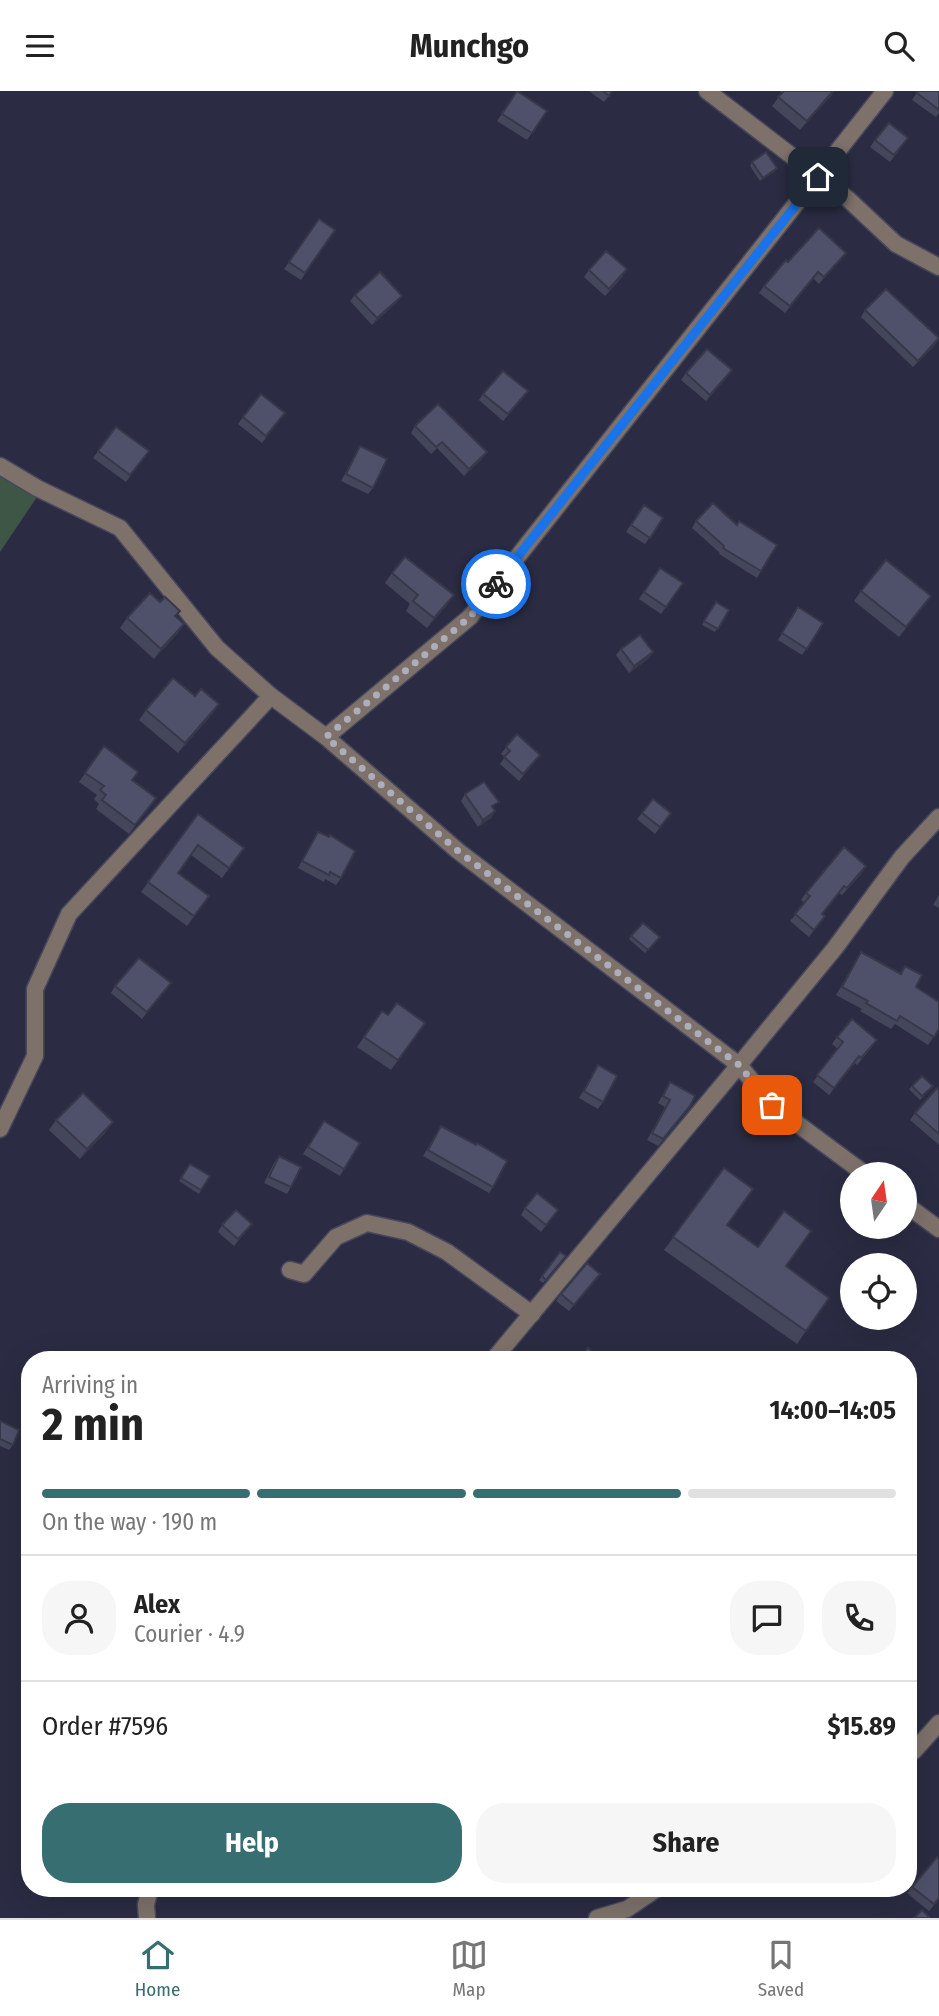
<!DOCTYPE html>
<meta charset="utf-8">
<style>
body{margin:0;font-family:"Fira Sans Condensed",sans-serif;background:#f6f6f6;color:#222;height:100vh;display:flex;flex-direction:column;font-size:26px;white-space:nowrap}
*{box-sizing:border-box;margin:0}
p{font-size:23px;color:#767676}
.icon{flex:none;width:38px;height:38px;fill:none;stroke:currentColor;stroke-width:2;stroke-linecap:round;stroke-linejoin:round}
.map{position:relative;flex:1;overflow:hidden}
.side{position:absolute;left:21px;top:1260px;width:896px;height:546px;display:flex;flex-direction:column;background:#fff;border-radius:28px;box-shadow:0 7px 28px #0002}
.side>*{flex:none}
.needle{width:46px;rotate:13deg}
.fabs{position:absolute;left:840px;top:1071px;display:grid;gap:14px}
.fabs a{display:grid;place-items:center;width:77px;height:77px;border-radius:50%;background:#fff;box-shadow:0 7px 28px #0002;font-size:35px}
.pin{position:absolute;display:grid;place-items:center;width:60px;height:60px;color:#fff;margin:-30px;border-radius:14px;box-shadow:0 4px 10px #0006}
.courier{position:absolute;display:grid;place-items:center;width:70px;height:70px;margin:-35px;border:5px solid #1a73e8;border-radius:50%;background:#fff;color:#222;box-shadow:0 2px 9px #0007}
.headline em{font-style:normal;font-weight:700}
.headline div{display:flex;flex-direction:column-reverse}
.headline{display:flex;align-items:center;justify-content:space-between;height:119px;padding:0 21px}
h1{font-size:46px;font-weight:700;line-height:52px}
.bar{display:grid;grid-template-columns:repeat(4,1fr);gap:10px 7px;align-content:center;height:84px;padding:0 21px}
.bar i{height:9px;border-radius:5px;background:#e0e0e0}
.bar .selected{background:#376e71}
.bar p{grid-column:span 4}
.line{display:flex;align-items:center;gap:18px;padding:0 21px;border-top:2px solid #e0e0e0}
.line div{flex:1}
.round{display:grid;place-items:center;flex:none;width:74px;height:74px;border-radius:28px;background:#f6f6f6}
.action{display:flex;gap:14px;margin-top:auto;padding:14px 21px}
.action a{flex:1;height:80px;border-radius:28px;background:#376e71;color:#fff;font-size:28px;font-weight:700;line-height:80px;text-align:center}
.action a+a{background:#f6f6f6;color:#222}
header{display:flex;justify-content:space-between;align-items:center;height:91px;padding:0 21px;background:#fff;font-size:32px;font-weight:700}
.menu{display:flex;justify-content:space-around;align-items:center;height:98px;border-top:2px solid #e0e0e0;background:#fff;font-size:19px;color:#767676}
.menu a{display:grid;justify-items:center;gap:4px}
.menu .selected{color:#376e71}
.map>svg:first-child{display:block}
.green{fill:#3d5646}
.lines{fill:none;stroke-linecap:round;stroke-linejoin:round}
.minor-casing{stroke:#47485d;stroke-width:19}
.minor{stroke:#7d716a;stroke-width:16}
.wall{fill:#44465b}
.shaded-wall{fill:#37394a}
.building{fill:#4f516a;stroke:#37394a;stroke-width:2}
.done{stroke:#adaebc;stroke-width:7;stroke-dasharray:0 12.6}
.route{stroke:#1a73e8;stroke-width:9}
</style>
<header><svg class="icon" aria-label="menu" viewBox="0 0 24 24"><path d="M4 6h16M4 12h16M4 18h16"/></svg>Munchgo<svg class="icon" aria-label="search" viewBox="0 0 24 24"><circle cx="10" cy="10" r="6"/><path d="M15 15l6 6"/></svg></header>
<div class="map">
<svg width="939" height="1827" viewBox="0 0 939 1827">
<rect width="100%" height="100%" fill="#2b2c43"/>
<polygon class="green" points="0,382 37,406 0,461"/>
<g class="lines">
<defs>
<g id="minor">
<polyline points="707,0 848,108 896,153 939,176"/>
<polyline points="0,375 37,397 120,437 217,557 271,605 326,646 458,760 739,974 772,1014 865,1083"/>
<polyline points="326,646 470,526 885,0"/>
<polyline points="0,1038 35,965 35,898 69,823 271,605"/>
<polyline points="905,1113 939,1138"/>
<polyline points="290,1179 304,1183 336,1146 367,1132 408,1141 447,1161 532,1223"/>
<polyline points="493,1269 739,974 835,857 902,766 939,726"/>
<polyline points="908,1661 914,1660 939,1632"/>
<polyline points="147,1827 146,1814 150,1797"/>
<polyline points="597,1827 627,1818 658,1797"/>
</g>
</defs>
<use href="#minor" class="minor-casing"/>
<use href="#minor" class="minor"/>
</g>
<g class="wall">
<polygon points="517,0 547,20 527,49 497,30"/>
<polygon points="589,0 613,0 604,11"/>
<polygon points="780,0 834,0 800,39 772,15 782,2"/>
<polygon points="918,0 939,0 939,22 936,26 912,9"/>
<polygon points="908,47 890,71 870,56 875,49"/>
<polygon points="752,71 775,80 760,90 750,75"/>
<polygon points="319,128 335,139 301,189 284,178"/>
<polygon points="841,168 819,193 813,187 785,222 759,202 764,195 788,171"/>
<polygon points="589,179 623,185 605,205 584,186"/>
<polygon points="355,204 397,211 372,234 350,210"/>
<polygon points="865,219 935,254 913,276 861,226"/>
<polygon points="686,282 727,286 706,310 681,289"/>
<polygon points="483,303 523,307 503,330 479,309"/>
<polygon points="243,326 280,328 262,352 238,333"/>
<polygon points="415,335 487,361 482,368 464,385 437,357 431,363 411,342"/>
<polygon points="116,336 149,360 126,391 93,367"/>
<polygon points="360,355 373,397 368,403 341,390"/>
<polygon points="644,414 663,427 645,453 626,441"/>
<polygon points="696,430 761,480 757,487 719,463 720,462 692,437"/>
<polygon points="660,477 683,492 661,523 639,508"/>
<polygon points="392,482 447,514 427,537 406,520 410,513 385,492"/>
<polygon points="861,500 931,505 899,546 854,510"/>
<polygon points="160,511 180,520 176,526 184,533 177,543 154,568 120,537 127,527"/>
<polygon points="716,511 729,519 715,541 702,534"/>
<polygon points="798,516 823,532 802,564 778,549"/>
<polygon points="621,558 653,561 648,568 629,582 616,564"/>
<polygon points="195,605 219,613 212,623 178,662 139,629 146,619"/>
<polygon points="104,655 133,689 156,707 129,743 96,718 99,713 94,708 97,704 79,691"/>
<polygon points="506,656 540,664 519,690 500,673 505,666 501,663"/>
<polygon points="465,703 494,718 491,727 478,736 461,710"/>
<polygon points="642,722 671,722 655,743 637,728"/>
<polygon points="198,723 244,757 222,787 191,764 178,782 209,805 187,835 141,801"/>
<polygon points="318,741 341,787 336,794 325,788 324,791 298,777"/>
<polygon points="862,782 842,804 839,802 822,823 825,825 809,846 790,830 805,812 801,809 806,802"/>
<polygon points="939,804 939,817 933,814"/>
<polygon points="631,845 657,849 645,862 629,848"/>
<polygon points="861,861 900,882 905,875 916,896 939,938 928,954 895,933 891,938 860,920 862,918 836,904"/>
<polygon points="171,892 142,928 111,902 115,895"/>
<polygon points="382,920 388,924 425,932 391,979 357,956"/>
<polygon points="837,946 872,956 857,974 855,972 829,1004 813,991 838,958 832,953"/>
<polygon points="598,974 603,1011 598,1018 579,1007"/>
<polygon points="670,991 685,1022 658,1055 647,1049 665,1016 658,1012"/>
<polygon points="912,995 933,995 920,1009 909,998"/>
<polygon points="939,999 939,1054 910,1029 915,1022"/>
<polygon points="56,1029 106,1041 80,1068 49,1039"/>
<polygon points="324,1030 344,1078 340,1085 303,1063"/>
<polygon points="441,1035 493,1096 489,1102 423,1065"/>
<polygon points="279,1065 291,1096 287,1103 264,1092 274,1072"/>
<polygon points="190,1073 210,1085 199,1103 179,1090"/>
<polygon points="724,1077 727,1134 829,1207 797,1253 664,1159"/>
<polygon points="525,1117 558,1119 541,1141 521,1124"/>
<polygon points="252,1133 234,1155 218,1141 222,1134"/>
<polygon points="560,1161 566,1165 543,1192 539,1189"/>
<polygon points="595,1189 569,1220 556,1210 561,1203"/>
<polygon points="0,1330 13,1354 9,1359 0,1355"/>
<polygon points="939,1768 939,1808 929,1820 907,1802 912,1796"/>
</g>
<g class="shaded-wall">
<polygon points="833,0 834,0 832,4 800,39 807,30"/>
<polygon points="777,77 775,80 760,90 763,87"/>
<polygon points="846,162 841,168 819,193 824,186"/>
<polygon points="402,205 397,211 372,234 377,227"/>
<polygon points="939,247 935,254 913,276 918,270"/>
<polygon points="732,279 727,286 706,310 710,304"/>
<polygon points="487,361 482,368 464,385 469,378"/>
<polygon points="454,504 447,514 427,537 434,527"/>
<polygon points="184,533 177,543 154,568 161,558"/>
<polygon points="653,561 648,568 629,582 634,575"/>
<polygon points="219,613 212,623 178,662 185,652"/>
<polygon points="495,720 491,727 478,736 483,729"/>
<polygon points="113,1031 106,1041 80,1068 87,1058"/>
</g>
<g class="building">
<polygon points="517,0 547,20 532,42 502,23"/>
<polygon points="603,0 612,0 609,5"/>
<polygon points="784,0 833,0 807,30 778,6"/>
<polygon points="918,0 939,0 939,19 917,2"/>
<polygon points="889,32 908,47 894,64 875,49"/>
<polygon points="766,61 777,77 763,87 752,71"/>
<polygon points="319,128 335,139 305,182 289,171"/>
<polygon points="819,137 846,162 824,186 818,181 790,215 764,195 786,169 788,171"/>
<polygon points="606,160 627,178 609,198 589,179"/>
<polygon points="380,181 402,205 377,227 355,204"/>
<polygon points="886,198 939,247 918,270 865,219"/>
<polygon points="707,258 732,279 710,304 686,282"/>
<polygon points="503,280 528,300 508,323 483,303"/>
<polygon points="261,303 285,322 266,345 243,326"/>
<polygon points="438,313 487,361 469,378 442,351 436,356 415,335"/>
<polygon points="116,336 149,360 130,384 98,360"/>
<polygon points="360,355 387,368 373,397 346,383"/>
<polygon points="713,412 737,434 739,430 777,454 761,480 723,457 724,455 696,430"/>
<polygon points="644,414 663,427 650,447 631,434"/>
<polygon points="405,466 454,504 434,527 413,510 418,504 392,482"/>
<polygon points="886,469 931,505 906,536 861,500"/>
<polygon points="660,477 683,492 666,516 644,501"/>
<polygon points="150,502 160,511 165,506 180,520 175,525 184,533 161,558 127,527"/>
<polygon points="716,511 729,519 718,538 704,530"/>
<polygon points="798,516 823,532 807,558 782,542"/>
<polygon points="640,544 653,561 634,575 621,558"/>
<polygon points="173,587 195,605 201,598 219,613 185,652 146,619"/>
<polygon points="517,643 540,664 523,683 504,666 510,660 506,656"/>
<polygon points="104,655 138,681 132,689 156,707 135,734 102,709 106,704 100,699 104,695 85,682"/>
<polygon points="484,691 499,711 492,715 495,720 483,729 465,703"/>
<polygon points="653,708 671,722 660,736 642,722"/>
<polygon points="198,723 244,757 229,777 198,754 178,782 209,805 194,825 148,791"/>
<polygon points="318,741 329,746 330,744 355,760 341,787 330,781 329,784 302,770"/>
<polygon points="844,756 866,775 847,797 844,795 822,823 825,825 814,839 795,823 810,805 806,802"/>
<polygon points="643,832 660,846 648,859 631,845"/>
<polygon points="861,861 901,883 905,875 922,884 916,896 939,911 939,938 934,946 900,925 897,930 866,912 868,910 842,896"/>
<polygon points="139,867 171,892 147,921 115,895"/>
<polygon points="397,912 425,932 398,969 364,946 382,920 388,924"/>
<polygon points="852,928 877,949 861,967 859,965 834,997 817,984 843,951 837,946"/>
<polygon points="598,974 617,985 603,1011 584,1000"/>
<polygon points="922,985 933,995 922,1005 912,995"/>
<polygon points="670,991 695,1005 690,1015 663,1048 652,1042 670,1009 663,1005"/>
<polygon points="937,997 939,999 939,1043 915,1022"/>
<polygon points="83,1002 113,1031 87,1058 56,1029"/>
<polygon points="324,1030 360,1052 344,1078 308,1056"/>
<polygon points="441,1035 476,1054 477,1052 507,1070 493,1096 428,1059"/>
<polygon points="279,1065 301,1076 291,1096 269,1086"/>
<polygon points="190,1073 210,1085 201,1099 181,1087"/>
<polygon points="724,1077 753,1098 727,1134 758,1156 784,1120 811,1140 786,1175 829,1207 806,1240 673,1146"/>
<polygon points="537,1102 558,1119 546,1134 525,1117"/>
<polygon points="236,1119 252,1133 238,1148 222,1134"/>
<polygon points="560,1161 566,1165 546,1189 542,1185"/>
<polygon points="587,1172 600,1183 574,1214 561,1203"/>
<polygon points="588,1257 601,1269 577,1269"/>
<polygon points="0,1330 19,1339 13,1354 0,1348"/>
<polygon points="937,1766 939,1768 939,1807 934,1813 912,1796"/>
<polygon points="922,1819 930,1827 914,1827"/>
</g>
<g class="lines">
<polyline class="done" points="496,493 470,526 326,646 458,760 739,974 772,1014"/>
<polyline class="route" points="496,493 818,86"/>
</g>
</svg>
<div class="fabs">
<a><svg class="needle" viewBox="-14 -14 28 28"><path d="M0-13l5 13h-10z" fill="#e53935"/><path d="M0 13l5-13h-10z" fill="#767676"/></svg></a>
<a><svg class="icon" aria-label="locate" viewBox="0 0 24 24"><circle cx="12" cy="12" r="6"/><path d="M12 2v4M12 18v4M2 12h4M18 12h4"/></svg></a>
</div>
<div class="pin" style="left:772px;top:1014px;background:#ea580c"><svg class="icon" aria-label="bag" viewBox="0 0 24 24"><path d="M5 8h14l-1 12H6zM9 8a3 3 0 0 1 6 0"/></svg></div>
<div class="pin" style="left:818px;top:86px;background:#1f2937"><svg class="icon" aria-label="home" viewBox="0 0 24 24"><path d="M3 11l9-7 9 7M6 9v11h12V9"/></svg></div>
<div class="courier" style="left:496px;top:493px"><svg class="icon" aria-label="bike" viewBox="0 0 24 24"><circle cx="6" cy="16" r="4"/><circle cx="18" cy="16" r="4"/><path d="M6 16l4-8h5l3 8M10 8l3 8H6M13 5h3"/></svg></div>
<section class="side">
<div class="headline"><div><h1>2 min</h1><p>Arriving in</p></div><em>14:00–14:05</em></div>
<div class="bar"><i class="selected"></i><i class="selected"></i><i class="selected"></i><i></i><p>On the way · 190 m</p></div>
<div class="line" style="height:126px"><a class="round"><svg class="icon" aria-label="person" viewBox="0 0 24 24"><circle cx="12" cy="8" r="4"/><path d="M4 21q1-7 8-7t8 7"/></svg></a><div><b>Alex</b><p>Courier · 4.9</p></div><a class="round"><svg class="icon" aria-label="chat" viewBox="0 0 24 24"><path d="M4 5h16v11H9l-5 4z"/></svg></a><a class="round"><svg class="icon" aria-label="phone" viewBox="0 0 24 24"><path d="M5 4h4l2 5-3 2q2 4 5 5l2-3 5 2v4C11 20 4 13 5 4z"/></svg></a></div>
<div class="line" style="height:91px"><div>Order #7596</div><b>$15.89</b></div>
<div class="action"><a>Help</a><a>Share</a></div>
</section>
</div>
<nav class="menu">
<a class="selected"><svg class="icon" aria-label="home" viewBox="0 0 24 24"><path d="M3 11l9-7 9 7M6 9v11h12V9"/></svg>Home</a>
<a><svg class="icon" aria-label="map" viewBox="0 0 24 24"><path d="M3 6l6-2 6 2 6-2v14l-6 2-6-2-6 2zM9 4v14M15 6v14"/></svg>Map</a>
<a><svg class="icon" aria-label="saved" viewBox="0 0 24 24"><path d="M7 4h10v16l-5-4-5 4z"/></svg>Saved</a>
</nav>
